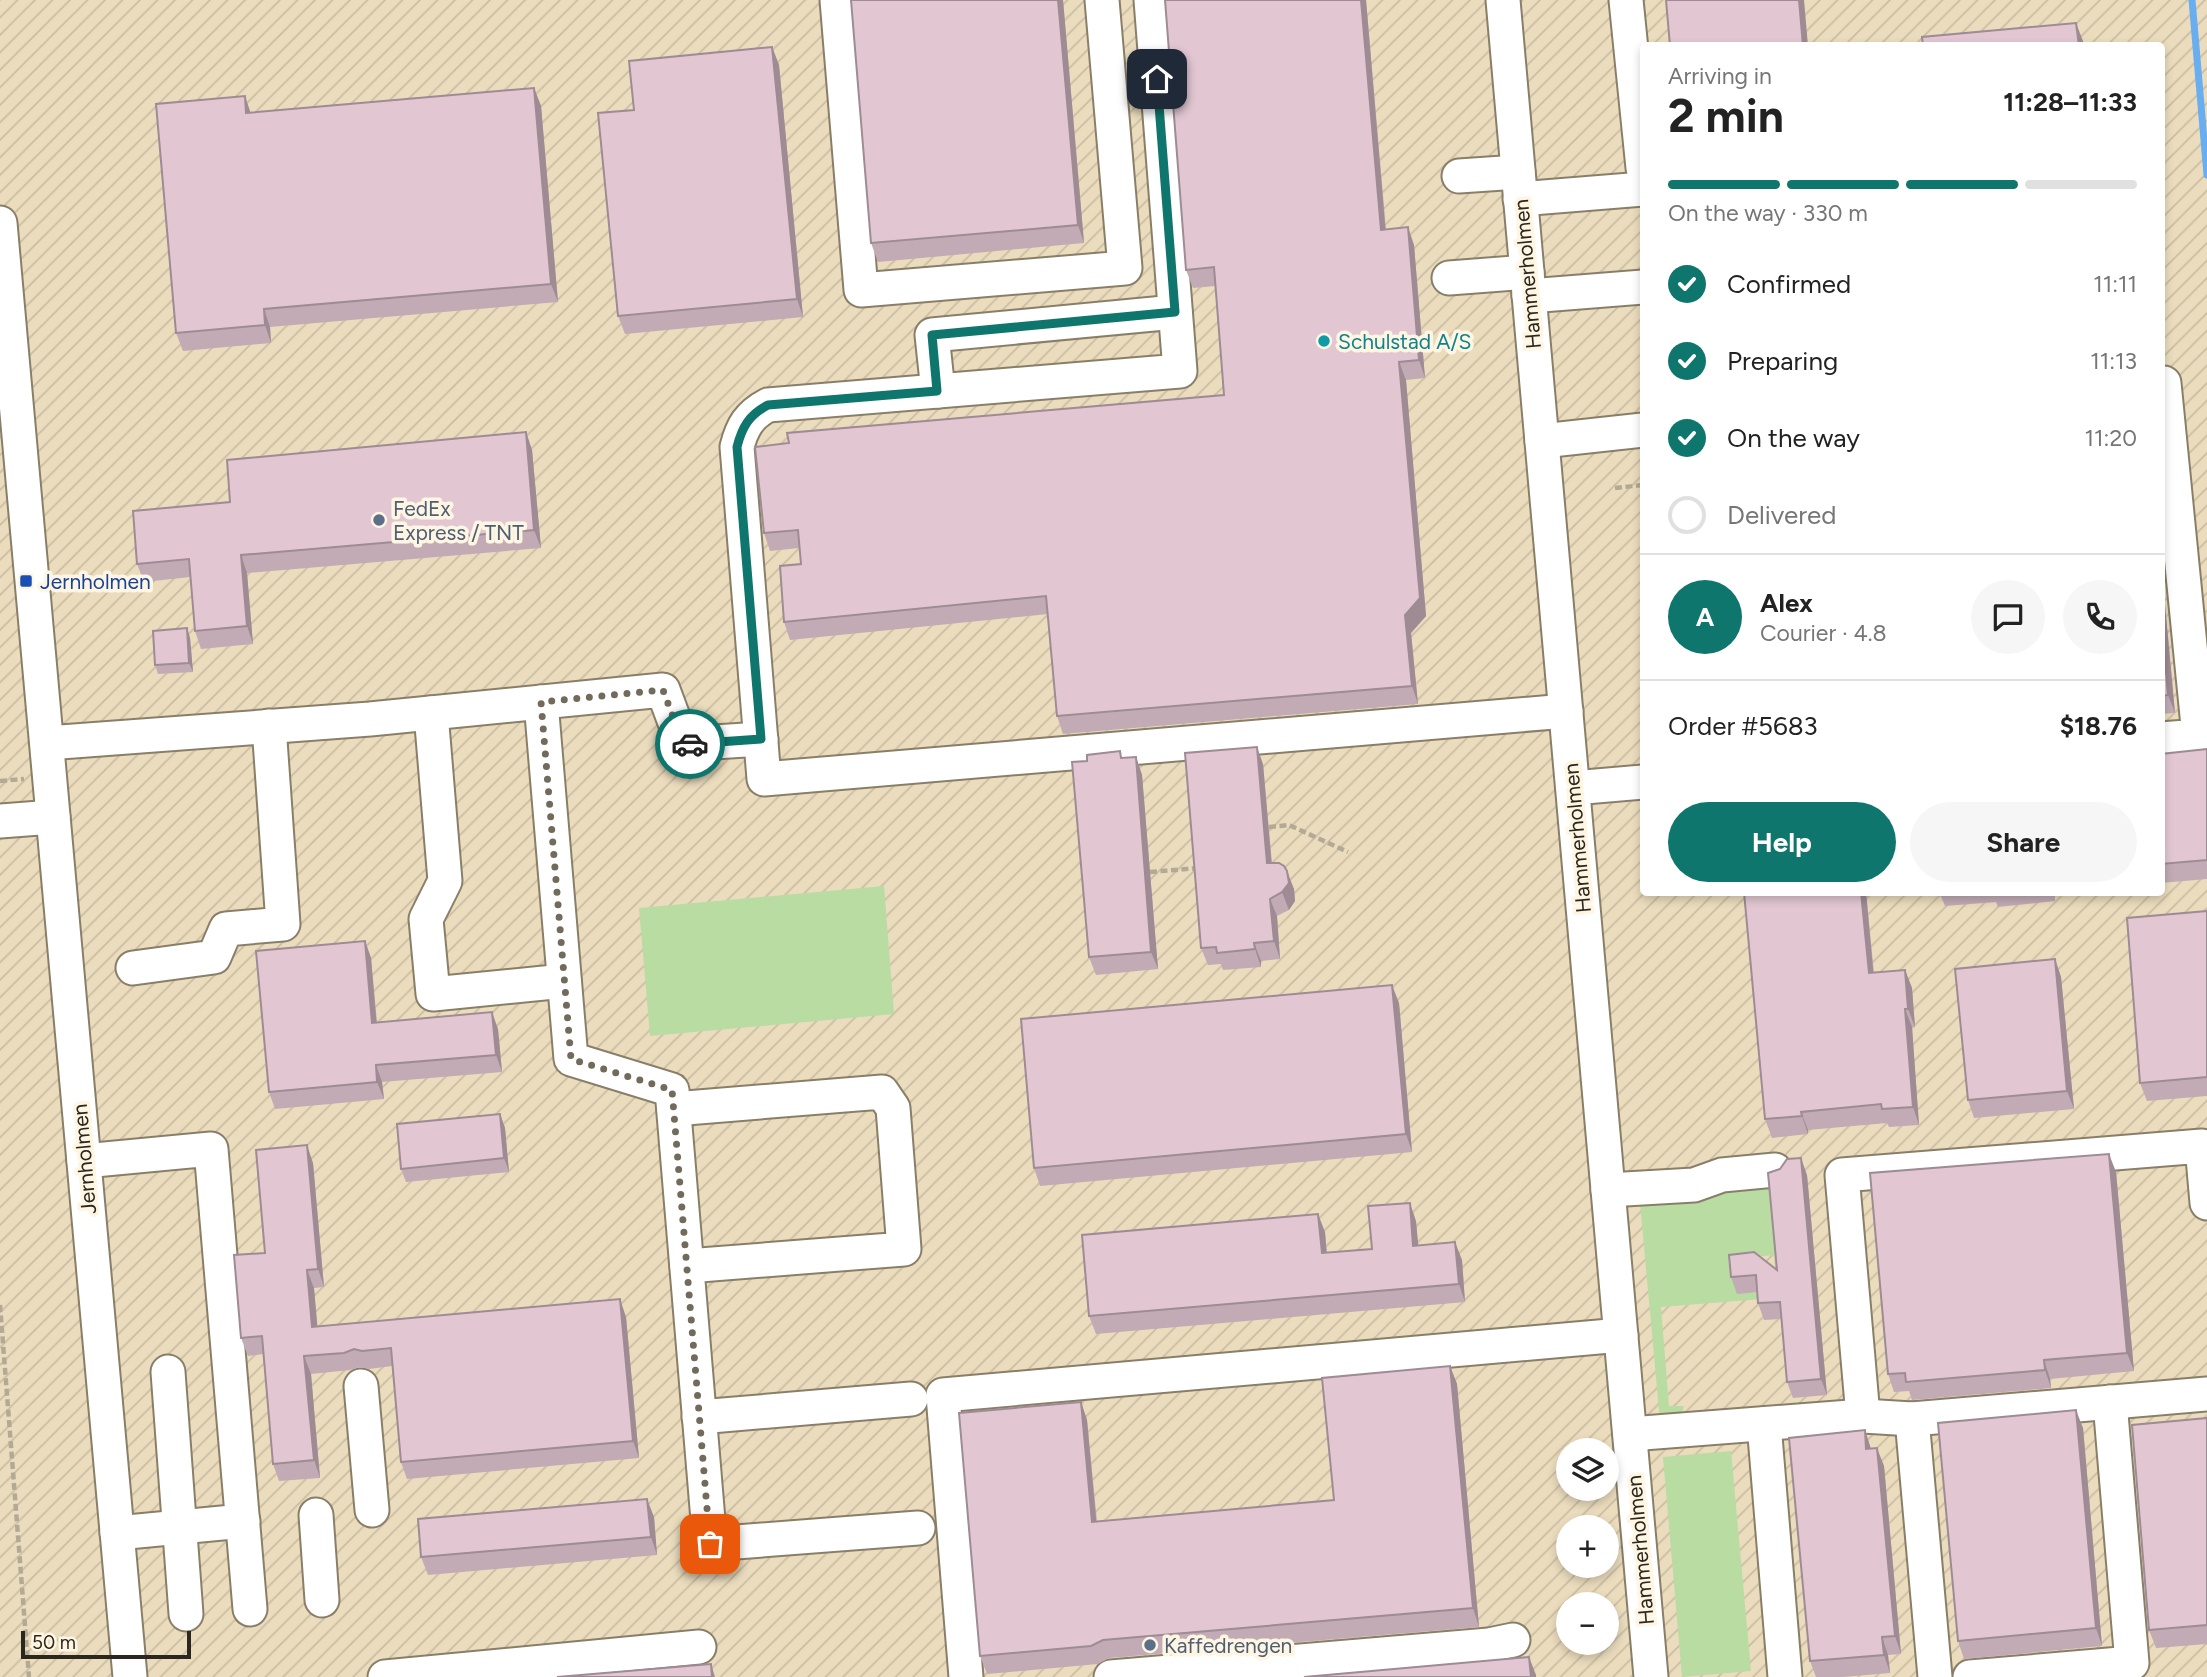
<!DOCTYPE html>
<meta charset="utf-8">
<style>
body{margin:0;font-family:Figtree,sans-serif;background:#f6f6f6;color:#222;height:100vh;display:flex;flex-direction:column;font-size:26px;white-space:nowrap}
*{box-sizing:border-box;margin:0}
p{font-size:23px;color:#767676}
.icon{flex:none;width:38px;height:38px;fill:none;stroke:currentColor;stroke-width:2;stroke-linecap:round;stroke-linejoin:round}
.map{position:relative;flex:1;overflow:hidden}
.panel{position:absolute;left:1640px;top:42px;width:525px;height:854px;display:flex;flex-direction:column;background:#fff;border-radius:7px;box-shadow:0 4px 10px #0003}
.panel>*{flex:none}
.controls{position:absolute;left:1556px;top:1438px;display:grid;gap:14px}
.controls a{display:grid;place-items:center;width:63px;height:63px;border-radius:50%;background:#fff;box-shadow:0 4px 10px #0003;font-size:35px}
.scale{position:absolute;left:21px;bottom:18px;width:170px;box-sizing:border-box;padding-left:7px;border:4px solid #2c271e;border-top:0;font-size:19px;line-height:24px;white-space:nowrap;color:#2c271e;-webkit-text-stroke:5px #fef5e2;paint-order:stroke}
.pin{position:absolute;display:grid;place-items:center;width:60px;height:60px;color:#fff;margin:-30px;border-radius:14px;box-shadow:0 4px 10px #0006}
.courier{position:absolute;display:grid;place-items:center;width:70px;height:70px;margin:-35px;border:5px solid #0f766e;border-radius:50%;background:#fff;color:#222;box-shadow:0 2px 9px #0007}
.headline em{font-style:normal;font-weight:700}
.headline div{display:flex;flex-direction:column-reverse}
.headline{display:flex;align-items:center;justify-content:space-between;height:119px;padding:0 28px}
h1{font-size:46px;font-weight:700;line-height:52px}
.bar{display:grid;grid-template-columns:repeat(4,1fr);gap:10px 7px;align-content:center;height:84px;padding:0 28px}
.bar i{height:9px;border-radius:5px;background:#e0e0e0}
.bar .selected{background:#0f766e}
.bar p{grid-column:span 4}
.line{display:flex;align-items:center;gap:18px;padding:0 28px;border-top:2px solid #e0e0e0}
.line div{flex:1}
.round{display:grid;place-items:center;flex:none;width:74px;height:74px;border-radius:37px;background:#f6f6f6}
ol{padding:0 28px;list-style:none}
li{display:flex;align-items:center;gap:21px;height:77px}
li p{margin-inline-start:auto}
li .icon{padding:7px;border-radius:50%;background:#0f766e;color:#fff;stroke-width:4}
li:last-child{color:#767676}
li i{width:38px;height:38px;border:4px solid #e0e0e0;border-radius:50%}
.cta{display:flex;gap:14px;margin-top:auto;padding:14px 28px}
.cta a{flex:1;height:80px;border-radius:42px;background:#0f766e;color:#fff;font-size:28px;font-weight:700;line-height:80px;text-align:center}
.cta a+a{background:#f6f6f6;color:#222}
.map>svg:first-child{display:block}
.industrial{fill:url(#industrial-furrows);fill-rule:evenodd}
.grass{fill:#b9dca2}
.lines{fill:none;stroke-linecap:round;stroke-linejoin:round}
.stream{stroke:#69aef0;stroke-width:7}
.minor-casing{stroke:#897f69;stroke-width:37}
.path{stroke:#b3aa96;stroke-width:4.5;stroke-dasharray:7 3.5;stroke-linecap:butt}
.minor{stroke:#fff;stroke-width:33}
.wall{fill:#c2abb5}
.shaded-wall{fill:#9e8b94}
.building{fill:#e2c7d3;stroke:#9e8b94;stroke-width:2}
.done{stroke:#726b5c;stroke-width:7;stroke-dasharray:0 12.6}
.route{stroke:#0f766e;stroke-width:9}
.culture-dot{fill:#0f9aa8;stroke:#fef5e2;stroke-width:2.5}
.service-dot{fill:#5c6f8a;stroke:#fef5e2;stroke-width:2.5}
.transit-dot{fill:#1a4fb4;stroke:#fef5e2;stroke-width:2.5}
.labels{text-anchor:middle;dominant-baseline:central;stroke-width:7;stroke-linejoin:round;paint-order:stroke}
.street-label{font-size:21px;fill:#2c271e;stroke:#fef5e2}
.culture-label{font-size:21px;fill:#0d838f;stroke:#fef5e2;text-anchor:start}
.service-label{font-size:21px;fill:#4e5e75;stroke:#fef5e2;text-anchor:start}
.transit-label{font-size:21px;fill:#164399;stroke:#fef5e2;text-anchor:start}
</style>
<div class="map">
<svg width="2207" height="1677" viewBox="0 0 2207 1677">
<defs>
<pattern id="industrial-furrows" width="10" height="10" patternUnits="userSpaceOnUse" patternTransform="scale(1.75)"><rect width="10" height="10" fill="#ebdcbd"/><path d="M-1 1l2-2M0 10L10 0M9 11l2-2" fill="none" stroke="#cabda2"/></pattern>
</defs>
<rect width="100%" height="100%" fill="#f3e8cf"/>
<path class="industrial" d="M0,0h2207v1677h-2207zM1643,46h518v846h-518zM1568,1451h38v38h-38zM1568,1528h38v38h-38zM1568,1605h38v38h-38z"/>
<g class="grass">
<polygon points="884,886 894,1014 650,1036 639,908"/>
<polygon points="1773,1180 1783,1287 1776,1281 1774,1255 1735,1259 1762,1292 1762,1299 1661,1307 1669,1406 1684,1406 1680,1420 1660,1421 1640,1203 1722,1185"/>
<polygon points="1731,1451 1751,1671 1682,1677 1663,1457"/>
</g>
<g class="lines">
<polyline class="stream" points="2192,0 2207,175"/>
<defs>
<g id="minor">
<polyline points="837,0 861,290 1125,268 1102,0"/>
<path d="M1151,0l29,371 -412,34c-19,10 -26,22 -31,42l27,332 802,-68"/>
<polyline points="1503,0 1651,1677"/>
<polyline points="1626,0 1643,168"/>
<polyline points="1459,176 1518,172"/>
<polyline points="1520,199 1643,189"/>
<polyline points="0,223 130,1677"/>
<polyline points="1449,278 1527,272"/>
<polyline points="1529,296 1643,287"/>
<polyline points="2161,383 2164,383 2199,736 2161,739"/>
<polyline points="938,391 932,335 1175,312"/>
<polyline points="1542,441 1643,430"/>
<polyline points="541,702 571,1059 672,1090 710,1544 918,1528"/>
<polyline points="431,713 445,881 426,919 433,994 564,981"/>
<polyline points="47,743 370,719 663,690 683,744 761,739"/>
<polyline points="1573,788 1643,782"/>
<polyline points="0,821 53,817"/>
<polyline points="133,968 214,957 226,929 283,924 269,726"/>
<polyline points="674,1109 882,1092 893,1108 904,1249 687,1266"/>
<polyline points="84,1161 211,1149 250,1609"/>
<polyline points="1608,1190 1694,1185 1722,1175 1775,1170"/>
<polyline points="168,1372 186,1614"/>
<polyline points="361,1386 372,1510"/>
<polyline points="1863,1416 1842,1175 2202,1146 2207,1203"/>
<polyline points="699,1417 911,1399"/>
<polyline points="1912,1419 1935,1677"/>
<polyline points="1764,1424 1785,1677"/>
<polyline points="1630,1434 1863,1416 1912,1419 2207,1394"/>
<polyline points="316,1515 322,1600"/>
<polyline points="117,1533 243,1521"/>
<polyline points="385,1677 699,1647"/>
<polyline points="966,1677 943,1395 1621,1335"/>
<polyline points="1111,1677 1489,1645 1513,1640"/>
<polyline points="1970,1677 2132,1663 2110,1402"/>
</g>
</defs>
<use href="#minor" class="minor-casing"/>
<g class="path">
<polyline points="1615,488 1643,485"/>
<polyline points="0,781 24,779"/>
<polyline points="1269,827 1289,825 1348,852"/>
<polyline points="1150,872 1198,868"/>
<polyline points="0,1305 29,1677"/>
</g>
<use href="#minor" class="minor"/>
</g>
<g class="wall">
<polygon points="1063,0 1084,243 878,262 871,243"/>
<polygon points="1165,0 1366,0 1386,229 1414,245 1425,378 1406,380 1426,616 1411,633 1418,704 1063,734 1057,716 1048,614 790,640 784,622 801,564 799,548 770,551 764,533 1224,395 1215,286 1193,288 1186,270"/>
<polygon points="772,47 779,65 803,317 625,334 618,316 634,110"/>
<polygon points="534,88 541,106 558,302 270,327 271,343 183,351 176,333 251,113"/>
<polygon points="526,432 532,450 541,548 247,573 253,644 201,649 195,631 190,577 144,582 137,564 230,502"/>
<polygon points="2161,562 2175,713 2161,714"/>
<polygon points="187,628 190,638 193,672 158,674 155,665"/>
<polygon points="2207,749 2207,879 2161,883 2161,754"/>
<polygon points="1136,757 1142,775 1158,969 1096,975 1089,957 1123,758"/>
<polygon points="1263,764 1272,863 1294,889 1295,901 1289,910 1277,916 1280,959 1261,961 1261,967 1223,970 1221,964 1208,965 1201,948"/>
<polygon points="1744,892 1866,892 1874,973 1905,970 1912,988 1915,1027 1912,1027 1919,1125 1889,1127 1887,1123 1808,1130 1808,1134 1772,1138 1765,1119"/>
<polygon points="1939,892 2055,892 2055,901 1998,907 1996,902 1945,906"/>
<polygon points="2207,911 2207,1096 2147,1101 2140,1083"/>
<polygon points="365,941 371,958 377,1022 498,1029 502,1072 382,1082 384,1099 275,1109 269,1092"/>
<polygon points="2055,959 2061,977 2074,1109 1974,1118 1968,1100"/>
<polygon points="1399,1003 1412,1152 1040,1186 1034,1168"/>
<polygon points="500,1114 505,1128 509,1172 406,1182 401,1169"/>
<polygon points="313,1163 324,1287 314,1288 317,1326 626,1317 639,1458 407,1479 401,1462 392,1366 369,1369 360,1367 350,1370 311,1374 320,1478 279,1481 273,1464 263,1354 248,1356 241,1338 265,1253"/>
<polygon points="2116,1172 2134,1371 2050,1379 2051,1388 1912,1400 1909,1391 1894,1392 1888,1374"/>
<polygon points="1807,1175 1827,1395 1793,1398 1787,1382 1781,1319 1764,1320 1758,1303 1757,1292 1737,1294 1731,1277 1777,1270"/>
<polygon points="1416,1221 1418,1246 1462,1260 1465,1302 1096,1334 1089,1316 1325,1232 1327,1253 1372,1249"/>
<polygon points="1450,1366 1457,1384 1479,1627 1109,1658 1098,1664 987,1674 980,1656 1081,1402 1087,1420 1097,1521 1334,1500"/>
<polygon points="2207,1418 2207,1644 2156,1648 2149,1630"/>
<polygon points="2083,1428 2102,1646 1964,1659 1958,1641"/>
<polygon points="1871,1449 1884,1466 1901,1654 1888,1655 1890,1673 1843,1677 1816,1677 1810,1661"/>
<polygon points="654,1517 657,1555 428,1575 421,1557"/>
</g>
<g class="shaded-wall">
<polygon points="1058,0 1063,0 1084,243 1078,225"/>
<polygon points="1361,0 1366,0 1387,248 1381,230"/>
<polygon points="1799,0 1804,0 1808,46 1803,46"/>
<polygon points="2076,23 2083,41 2083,46 2079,46"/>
<polygon points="772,47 779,65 803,317 797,299"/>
<polygon points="534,88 541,106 558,302 551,284"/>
<polygon points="245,96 251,114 246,113"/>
<polygon points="1408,227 1414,245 1425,378 1419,360"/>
<polygon points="264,309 270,327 271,343 265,325"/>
<polygon points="1399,362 1406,380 1426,616 1411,633 1418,704 1412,686 1405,615"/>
<polygon points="526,432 532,450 541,548 534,530"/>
<polygon points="241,555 247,573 253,644 247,626"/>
<polygon points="2161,562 2175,713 2168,695 2161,616"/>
<polygon points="187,628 190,638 193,672 189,663"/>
<polygon points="1257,747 1263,764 1273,880 1267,863"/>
<polygon points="1136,757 1142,775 1158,969 1151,952"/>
<polygon points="1287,871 1294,889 1295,901 1289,910 1282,892"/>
<polygon points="1861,892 1866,892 1875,991 1869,973"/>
<polygon points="1270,899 1277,916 1280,959 1274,941"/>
<polygon points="365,941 371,958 378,1040 372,1023"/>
<polygon points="1254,943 1261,961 1261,967 1255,949"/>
<polygon points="2055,959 2061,977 2074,1109 2067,1091"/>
<polygon points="1905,970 1912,988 1915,1027 1908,1009"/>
<polygon points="1392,985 1399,1003 1412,1152 1406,1134"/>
<polygon points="1905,1009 1912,1027 1919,1125 1913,1107"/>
<polygon points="492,1012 498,1029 502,1072 496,1055"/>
<polygon points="376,1065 382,1082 384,1099 377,1082"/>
<polygon points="1801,1112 1808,1130 1808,1134 1802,1116"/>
<polygon points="500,1114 505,1128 509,1172 504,1158"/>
<polygon points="307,1145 313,1163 324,1287 318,1269"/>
<polygon points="2109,1154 2116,1172 2134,1371 2127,1353"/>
<polygon points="1801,1158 1807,1175 1827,1395 1821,1379"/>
<polygon points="1410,1203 1416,1221 1420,1264 1413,1246"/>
<polygon points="1318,1214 1325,1232 1328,1271 1322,1253"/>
<polygon points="1455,1242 1462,1260 1465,1302 1459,1284"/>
<polygon points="307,1270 314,1288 319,1344 312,1327"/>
<polygon points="620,1299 626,1317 639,1458 633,1441"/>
<polygon points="304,1356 311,1374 320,1478 314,1460"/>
<polygon points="2044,1360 2050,1379 2051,1388 2045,1370"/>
<polygon points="1450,1366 1457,1384 1479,1627 1473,1608"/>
<polygon points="1081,1402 1087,1420 1098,1540 1092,1522"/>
<polygon points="2076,1410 2083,1428 2102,1646 2096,1628"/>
<polygon points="1865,1430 1871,1449 1866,1449"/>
<polygon points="1877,1448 1884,1466 1901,1654 1895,1636"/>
<polygon points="647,1499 654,1517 657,1555 651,1537"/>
<polygon points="1882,1637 1888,1655 1890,1673 1884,1655"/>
<polygon points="1529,1657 1536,1675 1536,1677 1531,1677"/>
<polygon points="711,1664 715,1677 712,1677"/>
</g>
<g class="building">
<polygon points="851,0 1058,0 1078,225 871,243"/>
<polygon points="1165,0 1361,0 1381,230 1408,227 1419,360 1399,362 1420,598 1405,615 1412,686 1057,716 1046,596 784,622 780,566 801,564 798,530 764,533 755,447 789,443 787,433 1224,395 1214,267 1186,270"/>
<polygon points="1666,0 1799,0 1803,46 1670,46"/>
<polygon points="2076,23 2079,46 1923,46 1922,37"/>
<polygon points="772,47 797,299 618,316 598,113 634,110 629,61"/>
<polygon points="534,88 551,284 264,309 265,325 176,333 156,104 245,96 246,113"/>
<polygon points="526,432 534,530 241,555 247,626 195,631 189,559 137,564 133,511 230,502 227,460"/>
<polygon points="2161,616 2168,695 2161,696"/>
<polygon points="187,628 189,663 155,665 153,631"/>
<polygon points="1257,747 1267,863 1279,863 1284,866 1287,871 1289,883 1282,892 1270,899 1274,941 1254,943 1255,949 1217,953 1216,947 1201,948 1185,753"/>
<polygon points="2207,749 2207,860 2161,864 2161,754"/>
<polygon points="1120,751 1121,758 1136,757 1151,952 1089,957 1072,762 1087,761 1087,755"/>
<polygon points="1744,892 1861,892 1869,973 1905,970 1908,1009 1905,1009 1913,1107 1882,1109 1881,1104 1801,1112 1802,1116 1765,1119"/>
<polygon points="2207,911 2207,1077 2140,1083 2127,918"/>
<polygon points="365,941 372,1023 492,1012 496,1055 376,1065 377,1082 269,1092 256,951"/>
<polygon points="2055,959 2067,1091 1968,1100 1955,969"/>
<polygon points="1392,985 1406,1134 1034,1168 1021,1019"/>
<polygon points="500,1114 504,1158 401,1169 397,1124"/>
<polygon points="307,1145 318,1269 307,1270 312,1327 620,1299 633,1441 401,1462 391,1348 362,1351 354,1349 344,1353 304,1356 314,1460 273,1464 262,1336 241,1338 234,1255 265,1253 256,1150"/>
<polygon points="2109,1154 2127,1353 2044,1360 2045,1370 1906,1382 1905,1373 1888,1374 1870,1173"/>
<polygon points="1801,1158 1821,1379 1787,1382 1780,1302 1758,1303 1756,1275 1731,1277 1729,1255 1754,1252 1777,1270 1768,1173 1780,1169 1787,1159"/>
<polygon points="1410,1203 1413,1246 1455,1242 1459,1284 1089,1316 1082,1235 1318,1214 1322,1253 1372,1249 1368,1206"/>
<polygon points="1450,1366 1473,1608 1103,1640 1091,1646 980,1656 959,1413 1081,1402 1092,1522 1334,1500 1322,1378"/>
<polygon points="2076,1410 2096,1628 1958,1641 1938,1423"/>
<polygon points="2207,1418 2207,1625 2149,1630 2132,1425"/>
<polygon points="1865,1430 1866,1449 1877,1448 1895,1636 1882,1637 1884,1655 1810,1661 1789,1438"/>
<polygon points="647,1499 651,1537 421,1557 418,1519"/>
<polygon points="1529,1657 1531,1677 1304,1677"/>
<polygon points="711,1664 712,1677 557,1677"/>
</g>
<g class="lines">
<polyline class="done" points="690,744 683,744 663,690 541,702 571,1059 672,1090 710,1544"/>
<path class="route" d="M690,744l71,-5 -24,-292c5,-20 12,-32 31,-42l169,-14 -5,-56 243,-23 -18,-233"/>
</g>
<circle class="culture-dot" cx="1324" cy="341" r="7"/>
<g class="service-dot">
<circle cx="379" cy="520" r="7"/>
<circle cx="1150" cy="1645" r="7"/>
</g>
<rect class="transit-dot" x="19" y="574" width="14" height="14" rx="3.5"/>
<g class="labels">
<g class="street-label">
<text transform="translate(1527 274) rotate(-95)">Hammerholmen</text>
<text transform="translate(1577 838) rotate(-95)">Hammerholmen</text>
<text transform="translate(84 1159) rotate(-95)">Jernholmen</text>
<text transform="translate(1640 1550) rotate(-95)">Hammerholmen</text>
</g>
<g class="culture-label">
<text x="1338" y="341">Schulstad A/S</text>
</g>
<g class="service-label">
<text x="393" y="508">FedEx<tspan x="393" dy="24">Express / TNT</tspan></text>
<text x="1164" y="1645">Kaffedrengen</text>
</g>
<g class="transit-label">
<text x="40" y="581">Jernholmen</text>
</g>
</g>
</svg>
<div class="controls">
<a><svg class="icon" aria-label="layers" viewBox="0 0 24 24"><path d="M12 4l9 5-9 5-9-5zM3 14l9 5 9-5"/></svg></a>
<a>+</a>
<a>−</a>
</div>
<div class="scale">50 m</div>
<div class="pin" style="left:710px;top:1544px;background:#ea580c"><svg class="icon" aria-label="bag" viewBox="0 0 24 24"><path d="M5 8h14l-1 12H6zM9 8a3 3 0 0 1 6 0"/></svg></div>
<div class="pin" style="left:1157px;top:79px;background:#1f2937"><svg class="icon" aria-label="home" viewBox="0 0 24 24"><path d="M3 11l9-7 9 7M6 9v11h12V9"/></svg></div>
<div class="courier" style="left:690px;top:744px"><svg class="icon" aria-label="car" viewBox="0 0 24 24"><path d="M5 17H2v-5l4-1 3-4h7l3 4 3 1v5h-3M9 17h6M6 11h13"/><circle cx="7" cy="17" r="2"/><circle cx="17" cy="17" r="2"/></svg></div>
<section class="panel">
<div class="headline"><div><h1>2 min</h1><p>Arriving in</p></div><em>11:28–11:33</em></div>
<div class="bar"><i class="selected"></i><i class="selected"></i><i class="selected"></i><i></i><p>On the way · 330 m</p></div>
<ol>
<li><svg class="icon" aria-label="check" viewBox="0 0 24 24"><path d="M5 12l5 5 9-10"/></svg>Confirmed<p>11:11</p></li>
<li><svg class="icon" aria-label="check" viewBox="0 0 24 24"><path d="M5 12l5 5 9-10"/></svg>Preparing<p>11:13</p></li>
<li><svg class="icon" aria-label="check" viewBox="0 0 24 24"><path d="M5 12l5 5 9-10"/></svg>On the way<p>11:20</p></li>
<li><i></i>Delivered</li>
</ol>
<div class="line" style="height:126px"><b class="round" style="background:#0f766e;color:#fff">A</b><div><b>Alex</b><p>Courier · 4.8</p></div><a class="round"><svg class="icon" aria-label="chat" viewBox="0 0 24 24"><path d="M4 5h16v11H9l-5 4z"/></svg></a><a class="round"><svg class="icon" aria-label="phone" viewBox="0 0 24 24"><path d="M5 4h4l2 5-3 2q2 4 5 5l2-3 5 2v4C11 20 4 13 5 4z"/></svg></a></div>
<div class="line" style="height:91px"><div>Order #5683</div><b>$18.76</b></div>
<div class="cta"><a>Help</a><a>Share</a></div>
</section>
</div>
